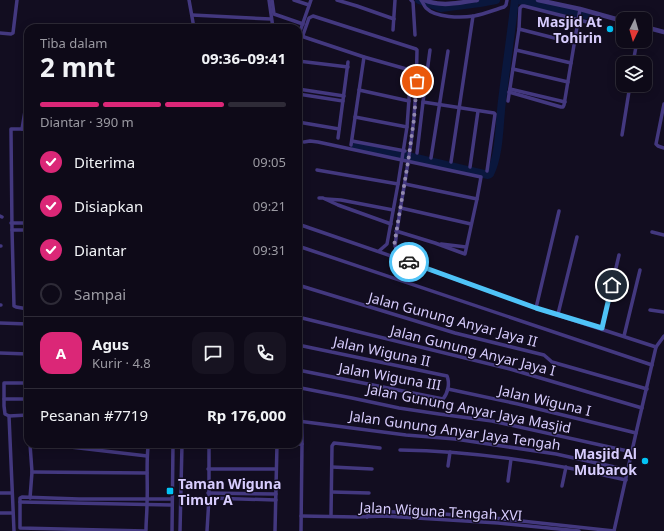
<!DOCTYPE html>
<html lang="id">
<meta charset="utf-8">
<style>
body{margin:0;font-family:"Noto Sans",sans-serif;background:#171321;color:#f1f3f6;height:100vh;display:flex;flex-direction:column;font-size:15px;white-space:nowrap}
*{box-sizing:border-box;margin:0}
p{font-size:13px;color:#9b9aa2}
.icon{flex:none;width:22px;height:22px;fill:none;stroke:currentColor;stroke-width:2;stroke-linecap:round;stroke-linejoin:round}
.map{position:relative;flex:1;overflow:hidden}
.panel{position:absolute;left:24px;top:24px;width:278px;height:424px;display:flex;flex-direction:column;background:#0e0a18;border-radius:12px;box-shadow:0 2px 10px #0003,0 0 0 1px #2e2b37}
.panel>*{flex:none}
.needle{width:26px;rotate:185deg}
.fabs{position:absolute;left:616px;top:12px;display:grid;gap:8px}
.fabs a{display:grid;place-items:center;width:36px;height:36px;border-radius:8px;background:#0e0a18;box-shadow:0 2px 10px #0003,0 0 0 1px #2e2b37;font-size:20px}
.pin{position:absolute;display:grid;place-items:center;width:34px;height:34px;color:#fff;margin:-17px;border:2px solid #fff;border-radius:50%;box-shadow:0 1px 4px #0007}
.courier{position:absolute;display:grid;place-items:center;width:40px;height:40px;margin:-20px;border:3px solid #4fc3f7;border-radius:50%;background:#fff;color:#222;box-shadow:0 1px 5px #0007}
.headline em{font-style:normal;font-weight:700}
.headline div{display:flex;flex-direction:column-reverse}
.headline{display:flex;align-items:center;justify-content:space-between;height:68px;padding:0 16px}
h1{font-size:26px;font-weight:700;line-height:30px}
.bar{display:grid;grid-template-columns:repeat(4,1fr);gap:6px 4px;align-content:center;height:48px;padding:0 16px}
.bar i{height:5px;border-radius:3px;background:#2e2b37}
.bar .current{background:#db2777}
.bar p{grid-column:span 4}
.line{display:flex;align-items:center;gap:10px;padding:0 16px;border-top:1px solid #2e2b37}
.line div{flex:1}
.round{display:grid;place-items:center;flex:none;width:42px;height:42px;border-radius:12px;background:#171321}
ol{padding:0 16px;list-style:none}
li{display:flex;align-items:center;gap:12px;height:44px}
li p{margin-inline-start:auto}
li .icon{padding:4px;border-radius:50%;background:#db2777;color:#fff;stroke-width:4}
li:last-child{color:#9b9aa2}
li i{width:22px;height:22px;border:2px solid #2e2b37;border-radius:50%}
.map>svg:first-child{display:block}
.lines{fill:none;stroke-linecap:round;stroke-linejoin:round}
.river{stroke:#0a173d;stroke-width:8}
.minor{stroke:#43387f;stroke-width:3.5}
.tertiary{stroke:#43387f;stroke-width:4.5}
.done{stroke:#938ab0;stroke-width:4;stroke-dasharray:0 7.2}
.route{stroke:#4fc3f7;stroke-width:5}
.poi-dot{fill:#03c3f5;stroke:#120d20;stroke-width:1.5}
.labels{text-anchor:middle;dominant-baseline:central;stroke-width:3;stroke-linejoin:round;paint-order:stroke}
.poi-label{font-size:14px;font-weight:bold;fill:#d8cdfe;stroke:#120d20;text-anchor:end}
.street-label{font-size:14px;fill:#d8cdfe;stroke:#120d20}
</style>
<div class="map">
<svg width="664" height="531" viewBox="0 0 664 531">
<rect width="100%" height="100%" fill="#120d20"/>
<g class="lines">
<g class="river">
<polyline points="419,0 441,8 480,3 496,0"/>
<polyline points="518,0 586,15"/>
<path d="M355,146l57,11 76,18 2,-1c10,-20 9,-50 12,-73 4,-33 9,-67 13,-101"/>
</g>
<g class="minor">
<polyline points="189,0 194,28"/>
<polyline points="269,0 273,28"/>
<polyline points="272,0 274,14 303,24"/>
<polyline points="294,0 309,5"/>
<polyline points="337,0 357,6 394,19"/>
<polyline points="411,0 413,2 415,35"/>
<path d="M421,0c2,2 3,6 5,8 10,10 35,10 48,8 10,-2 20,-6 30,-9l2,-2 1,-5"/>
<polyline points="192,15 271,19"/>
<polyline points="33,28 33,26"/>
<polyline points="56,28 56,26"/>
<polyline points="519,29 574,43"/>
<polyline points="393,30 395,0"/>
<polyline points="0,33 11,34 13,33 17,0"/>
<polyline points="298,37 311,0"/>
<polyline points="516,50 571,63"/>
<polyline points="298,61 348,67"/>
<polyline points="633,63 637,41"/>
<polyline points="513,69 568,82"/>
<polyline points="298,89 344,96"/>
<polyline points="510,89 565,102"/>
<polyline points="359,90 409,101"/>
<polyline points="509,92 561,107 563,107 564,105 580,9"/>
<polyline points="298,94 343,101"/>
<polyline points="508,101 519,29 520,8 522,6 524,6 591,23"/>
<polyline points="423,102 494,113 495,114 487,171"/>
<polyline points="664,104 656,144 658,146 664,148"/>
<polyline points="355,117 407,127"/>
<polyline points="298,122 339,129"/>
<polyline points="22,129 28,93"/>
<polyline points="28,129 11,129 11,131 12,230 14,306 16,307 28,309"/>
<polyline points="622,135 630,85"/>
<polyline points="338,138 348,62"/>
<polyline points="352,141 405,151"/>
<polyline points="304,142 310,141 318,142 481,177 477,199 465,254 435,243 396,231"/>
<polyline points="351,145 364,57"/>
<polyline points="417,153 423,102 430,50"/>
<polyline points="431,158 448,51"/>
<polyline points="451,162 473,16"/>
<polyline points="470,167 478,111"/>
<polyline points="317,170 398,184"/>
<polyline points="405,184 477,199"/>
<polyline points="319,198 323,198 338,205 391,224"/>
<polyline points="326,199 341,200 393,210"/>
<polyline points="401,208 471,224"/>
<polyline points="0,216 2,217"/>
<polyline points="11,223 28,223"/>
<polyline points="298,224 397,258 536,308 656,347"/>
<polyline points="12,230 28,230"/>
<polyline points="652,232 664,235"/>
<polyline points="441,244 466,247"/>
<polyline points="0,246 1,246"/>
<polyline points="298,246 652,365"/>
<polyline points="379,251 387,244 398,184 407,127 411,70"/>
<path d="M397,258v-7l-2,-5c5,-43 15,-85 19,-129 2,-22 3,-45 3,-67l-1,-1 -103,-33 -4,2 -6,17 1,2 60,20 53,15"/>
<polyline points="298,285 455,333 544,355 552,362 647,389"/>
<polyline points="0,305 1,305"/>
<polyline points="536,308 559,211"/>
<polyline points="650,310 664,312"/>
<polyline points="558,314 577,237"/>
<polyline points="298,317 510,369 642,408"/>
<polyline points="0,323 28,324"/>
<polyline points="602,328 619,255"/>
<polyline points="624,336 640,270"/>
<path d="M298,345l149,31c3,7 1,17 -4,23l-145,-29"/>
<polyline points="298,346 301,396 302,444 301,531"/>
<polyline points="0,353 28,354"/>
<polyline points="28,383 4,383 4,406 5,414 9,416 28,415"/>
<polyline points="301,388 352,398 399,408 439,414 492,421 632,452"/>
<polyline points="448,389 518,404 636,433"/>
<polyline points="4,399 28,399"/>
<polyline points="9,416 14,531"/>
<polyline points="298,421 406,435 455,439 556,454 628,470"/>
<polyline points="28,423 28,427"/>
<polyline points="45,444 147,456"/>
<polyline points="182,445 302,444"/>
<path d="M148,447c-2,19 0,38 -1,57 0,9 -1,17 -1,26l-1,1 -125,-3v-30l2,-1 57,2h93"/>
<path d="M400,450c76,1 152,13 226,30"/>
<polyline points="448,466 450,452"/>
<polyline points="332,467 372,469"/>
<polyline points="208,469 276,469"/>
<polyline points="32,472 147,473"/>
<polyline points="508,481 511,459"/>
<polyline points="562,486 566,467"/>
<polyline points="332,492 369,493"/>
<polyline points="0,493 12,493"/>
<polyline points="208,493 276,494"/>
<polyline points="30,498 32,472 30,444"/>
<polyline points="209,498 276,500"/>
<polyline points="20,502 172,505"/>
<polyline points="0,513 13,513"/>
<polyline points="301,516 357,517 384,516 498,523 579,531"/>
<polyline points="331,516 332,446 334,443 380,448"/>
<polyline points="367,517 370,511 371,511 443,514 494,518 614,531"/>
<polyline points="172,531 173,444"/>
<polyline points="180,531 182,444"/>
<polyline points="207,531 209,498 209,445"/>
<polyline points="275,531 277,444"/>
<polyline points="614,531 636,433 656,347 664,336"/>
</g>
<g class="tertiary">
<path d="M424,0c16,7 36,3 53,0"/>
<polyline points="538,0 580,9 623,21"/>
<polyline points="645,27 664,32"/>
</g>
</g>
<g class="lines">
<polyline class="done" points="409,262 397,258 397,251 394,246 408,162 414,119 417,81"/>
<polyline class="route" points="409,262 536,308 602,328 612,285"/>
</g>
<g class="poi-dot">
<circle cx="610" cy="29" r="4"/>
<circle cx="645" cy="461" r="4"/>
<rect x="166" y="487" width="8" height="8" rx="2"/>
</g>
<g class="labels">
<g class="poi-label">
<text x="602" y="21">Masjid At<tspan x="602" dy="16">Tohirin</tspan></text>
<text x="637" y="453">Masjid Al<tspan x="637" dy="16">Mubarok</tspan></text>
<text x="178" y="483" text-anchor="start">Taman Wiguna<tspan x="178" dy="16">Timur A</tspan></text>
</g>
<g class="street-label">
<text transform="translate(453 319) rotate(15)">Jalan Gunung Anyar Jaya II</text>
<text transform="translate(473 350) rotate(14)">Jalan Gunung Anyar Jaya I</text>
<text transform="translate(382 351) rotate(12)">Jalan Wiguna II</text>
<text transform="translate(390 376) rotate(10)">Jalan Wiguna III</text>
<text transform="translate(545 400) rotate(13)">Jalan Wiguna I</text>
<text transform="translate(469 408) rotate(11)">Jalan Gunung Anyar Jaya Masjid</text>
<text transform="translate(455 430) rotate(8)">Jalan Gunung Anyar Jaya Tengah</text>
<text transform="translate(441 511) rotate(3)">Jalan Wiguna Tengah XVI</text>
</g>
</g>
</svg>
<div class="fabs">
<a><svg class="needle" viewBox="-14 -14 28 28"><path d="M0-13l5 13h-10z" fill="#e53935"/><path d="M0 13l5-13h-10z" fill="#9b9aa2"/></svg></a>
<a><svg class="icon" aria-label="layers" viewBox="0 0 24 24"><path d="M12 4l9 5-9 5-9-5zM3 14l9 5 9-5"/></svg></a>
</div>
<div class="pin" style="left:417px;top:81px;background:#ea580c"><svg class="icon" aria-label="bag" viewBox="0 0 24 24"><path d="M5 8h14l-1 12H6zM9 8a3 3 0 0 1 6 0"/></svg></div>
<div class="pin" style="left:612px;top:285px;background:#1f2937"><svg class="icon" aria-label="home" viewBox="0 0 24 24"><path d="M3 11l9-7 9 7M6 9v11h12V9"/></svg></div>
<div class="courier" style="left:409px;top:262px"><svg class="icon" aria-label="car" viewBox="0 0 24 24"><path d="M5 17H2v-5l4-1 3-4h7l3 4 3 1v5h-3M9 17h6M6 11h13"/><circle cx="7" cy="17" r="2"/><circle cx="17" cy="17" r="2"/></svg></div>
<section class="panel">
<div class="headline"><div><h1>2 mnt</h1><p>Tiba dalam</p></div><em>09:36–09:41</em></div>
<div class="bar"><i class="current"></i><i class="current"></i><i class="current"></i><i></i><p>Diantar · 390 m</p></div>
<ol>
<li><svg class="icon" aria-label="check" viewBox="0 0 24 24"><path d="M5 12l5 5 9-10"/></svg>Diterima<p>09:05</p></li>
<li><svg class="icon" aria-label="check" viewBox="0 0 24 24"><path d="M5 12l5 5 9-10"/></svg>Disiapkan<p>09:21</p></li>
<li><svg class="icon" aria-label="check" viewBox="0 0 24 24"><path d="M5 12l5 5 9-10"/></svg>Diantar<p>09:31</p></li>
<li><i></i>Sampai</li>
</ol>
<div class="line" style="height:72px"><b class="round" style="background:#db2777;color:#fff">A</b><div><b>Agus</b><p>Kurir · 4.8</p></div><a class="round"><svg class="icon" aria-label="chat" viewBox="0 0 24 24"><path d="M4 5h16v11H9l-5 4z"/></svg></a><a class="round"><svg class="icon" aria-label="phone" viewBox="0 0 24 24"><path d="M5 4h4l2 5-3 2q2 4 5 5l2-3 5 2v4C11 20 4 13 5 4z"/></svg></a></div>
<div class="line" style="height:52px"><div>Pesanan #7719</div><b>Rp 176,000</b></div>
</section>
</div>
